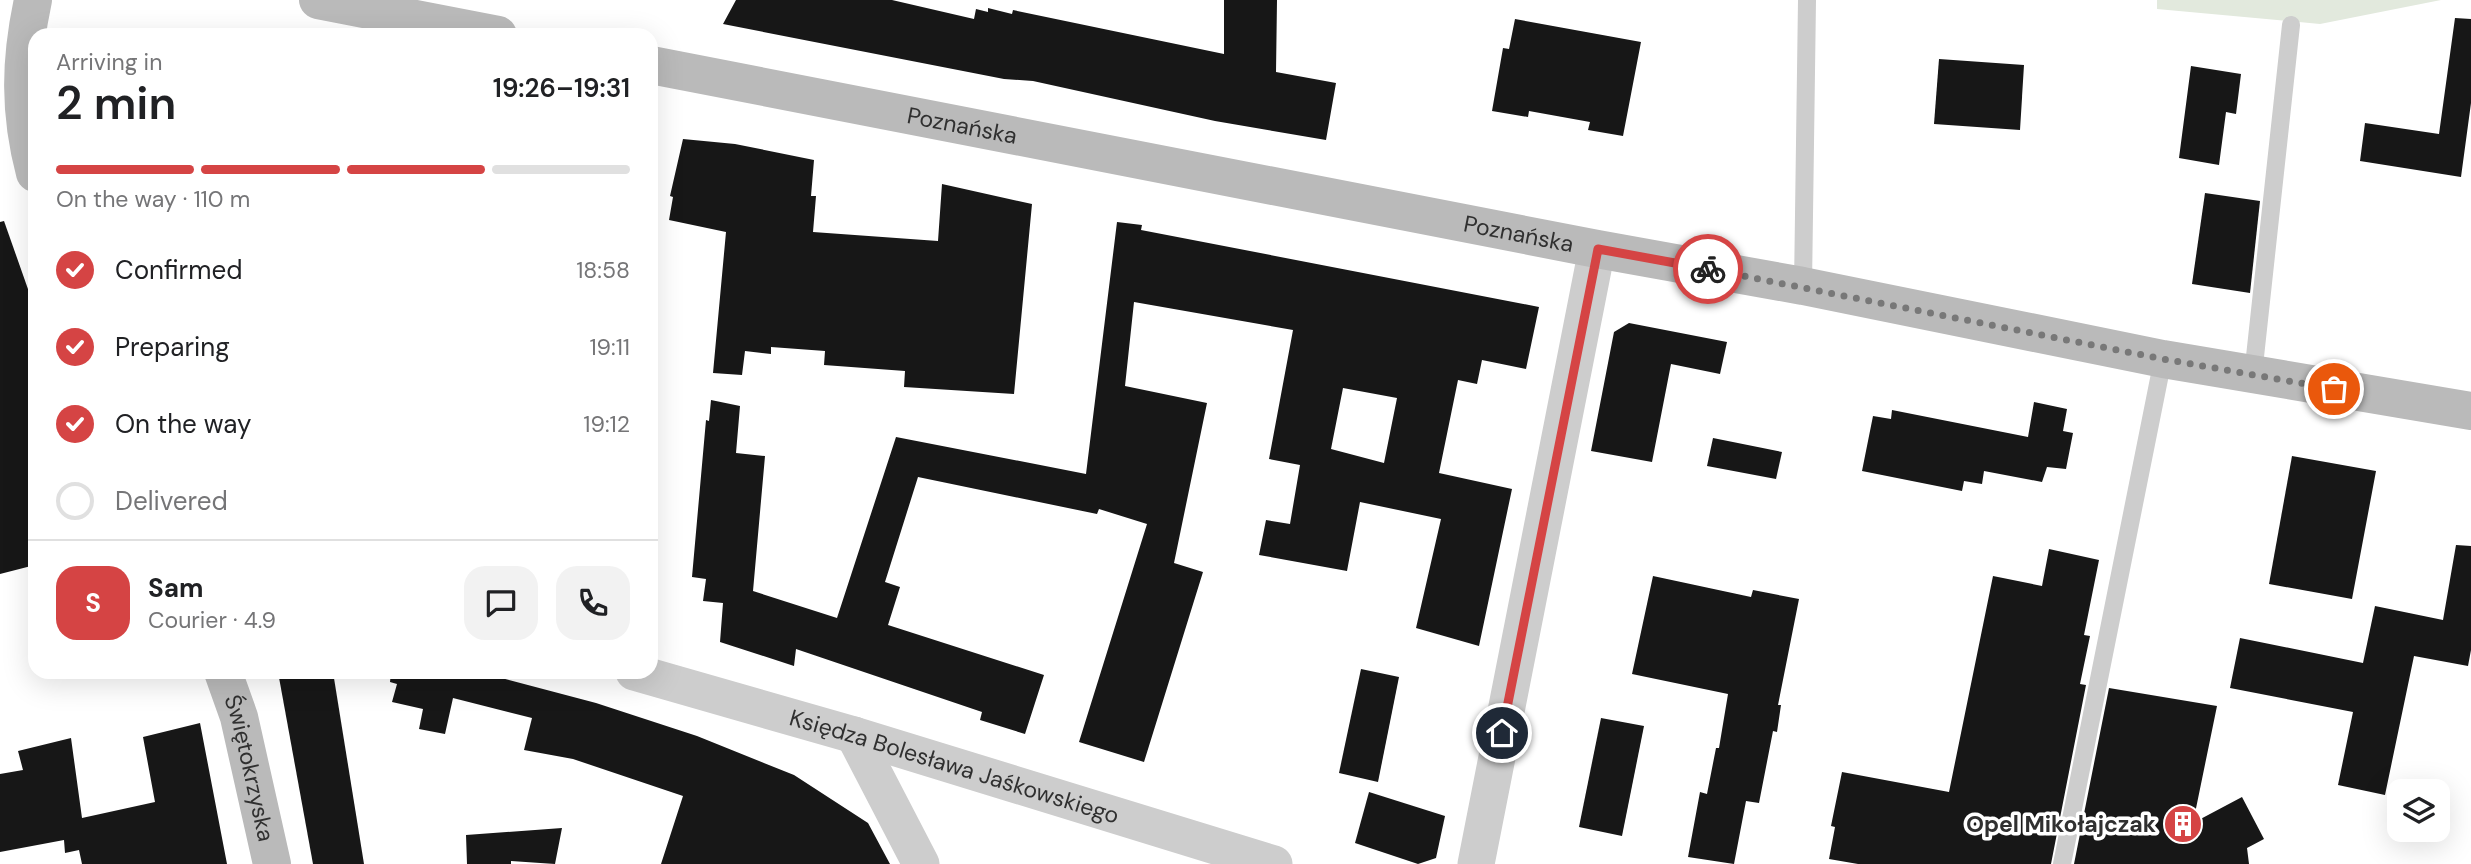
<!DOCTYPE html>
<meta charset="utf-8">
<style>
body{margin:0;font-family:"DM Sans",sans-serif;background:#f2f2f2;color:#202124;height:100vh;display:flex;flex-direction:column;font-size:26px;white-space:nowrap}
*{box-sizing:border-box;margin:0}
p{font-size:23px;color:#757577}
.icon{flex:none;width:38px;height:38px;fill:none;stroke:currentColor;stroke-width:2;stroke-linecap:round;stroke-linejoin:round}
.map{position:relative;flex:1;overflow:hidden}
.drawer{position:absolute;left:28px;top:28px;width:630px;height:651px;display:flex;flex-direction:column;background:#fff;border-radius:21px;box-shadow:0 7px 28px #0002}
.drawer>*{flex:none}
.fabs{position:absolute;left:2387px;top:779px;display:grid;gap:14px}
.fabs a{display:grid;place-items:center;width:63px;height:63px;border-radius:14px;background:#fff;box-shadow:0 7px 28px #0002;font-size:35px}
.pin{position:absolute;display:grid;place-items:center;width:60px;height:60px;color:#fff;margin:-30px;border:4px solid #fff;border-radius:50%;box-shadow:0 2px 7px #0007}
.courier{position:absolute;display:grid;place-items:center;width:70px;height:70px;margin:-35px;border:5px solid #d54444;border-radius:50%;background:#fff;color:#222;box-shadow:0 2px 9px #0007}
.headline em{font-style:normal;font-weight:600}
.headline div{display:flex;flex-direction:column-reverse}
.headline{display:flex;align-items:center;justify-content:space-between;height:119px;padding:0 28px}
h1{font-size:46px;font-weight:600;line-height:52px}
.bar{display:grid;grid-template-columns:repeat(4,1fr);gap:10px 7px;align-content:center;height:84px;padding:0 28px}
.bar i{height:9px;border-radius:5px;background:#e0e0e0}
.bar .active{background:#d54444}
.bar p{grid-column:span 4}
.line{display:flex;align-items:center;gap:18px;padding:0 28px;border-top:2px solid #e0e0e0}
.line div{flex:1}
.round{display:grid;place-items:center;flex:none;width:74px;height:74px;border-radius:21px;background:#f2f2f2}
ol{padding:0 28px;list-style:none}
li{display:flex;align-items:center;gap:21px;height:77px}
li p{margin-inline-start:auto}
li .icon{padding:7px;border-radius:50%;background:#d54444;color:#fff;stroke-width:4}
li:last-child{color:#757577}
li i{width:38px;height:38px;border:4px solid #e0e0e0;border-radius:50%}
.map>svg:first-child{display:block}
.green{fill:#e2e9dd}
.building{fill:#171717;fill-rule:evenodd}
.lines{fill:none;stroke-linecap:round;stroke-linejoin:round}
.lane{stroke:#cdcdcd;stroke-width:18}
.street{stroke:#cdcdcd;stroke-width:37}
.secondary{stroke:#bababa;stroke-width:38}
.done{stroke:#787878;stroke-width:7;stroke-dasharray:0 12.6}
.route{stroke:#d54444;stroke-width:9}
.labels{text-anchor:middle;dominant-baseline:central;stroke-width:7;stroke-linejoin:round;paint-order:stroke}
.street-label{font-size:23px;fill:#303030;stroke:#fff}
.poi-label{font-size:23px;font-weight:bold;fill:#303030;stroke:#fff;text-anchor:end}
</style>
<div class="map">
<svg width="2471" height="864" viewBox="0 0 2471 864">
<rect width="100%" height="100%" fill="#fff"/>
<polygon class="green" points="2157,0 2441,0 2320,24 2157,9"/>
<g class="building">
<polygon points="736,0 892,0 974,19 976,9 988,12 988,8 1012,14 1013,10 1224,54 1224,0 1277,0 1276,72 1336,83 1326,140 1215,121 1033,81 1004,79 723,24"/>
<polygon points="2455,18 2471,19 2471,103 2461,177 2360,161 2365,123 2439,134"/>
<polygon points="1515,19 1641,42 1623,136 1588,130 1590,122 1529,111 1528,117 1492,111 1503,48 1509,49"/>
<polygon points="1939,59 2024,65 2020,130 1934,124"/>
<polygon points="2191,66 2241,74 2236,114 2226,112 2219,165 2179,158"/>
<polygon points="683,139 735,144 814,160 811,196 816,196 813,232 938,241 942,184 1032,204 1014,394 904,387 905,371 824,365 825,351 771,347 771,354 745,351 742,375 713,373 726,232 669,220 673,197 670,196"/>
<polygon points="2205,193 2260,201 2250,293 2192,284"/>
<polygon points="4,221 35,309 35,565 0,574 0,222"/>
<path d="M1117,222l25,3 -1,5 398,77 -13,62 -44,-9 -5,24 -19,-4 -19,93 73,16 -33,157 -63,-18 25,-109 -81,-17 -13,69 -88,-16 7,-35 24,4 10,-59 -31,-6 24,-129 -159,-28 -9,84 82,17 -33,160 29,9 -59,190 -65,-20 68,-218 -48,-15 -2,5 -179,-37 -33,105 15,5 -12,38 156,50 -19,59 -45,-14 2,-8 -186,-63 -2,17 -74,-24 3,-39 -20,-2 3,-22 -14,-2 14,-157 3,1 2,-21 29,6 -4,47 29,3 -12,135 84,27 59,-181 190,37zM1343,388l54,10 -13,65 -53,-14z"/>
<polygon points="1629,323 1727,342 1720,374 1671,364 1652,462 1591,451 1614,332"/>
<polygon points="2034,402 2067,409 2063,431 2073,433 2066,469 2047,467 2042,482 1984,471 1982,484 1964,481 1962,491 1862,471 1873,416 1891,419 1892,410 2028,437"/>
<polygon points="1713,438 1782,452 1776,479 1707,466"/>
<polygon points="2292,456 2376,471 2352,599 2269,584"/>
<polygon points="2456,545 2471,546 2471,650 2468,666 2414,656 2385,795 2338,785 2353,712 2230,688 2240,638 2363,663 2375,606 2443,620"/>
<polygon points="2049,549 2099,560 2084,635 2090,636 2080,684 2086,685 2051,864 1858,864 1829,859 1835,827 1831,826 1842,772 1949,792 1993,576 2042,586"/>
<polygon points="1653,576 1751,597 1753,590 1799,599 1778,705 1781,705 1777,732 1773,731 1759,803 1746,801 1734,864 1688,857 1700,792 1707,794 1716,748 1719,748 1728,694 1632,674"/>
<polygon points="1361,669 1399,677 1378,782 1339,773"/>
<polygon points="278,672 333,672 364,864 313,864"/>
<polygon points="391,672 479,672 596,703 697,736 794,775 868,823 890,864 661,864 683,796 573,759 524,750 532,718 453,698 445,734 419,729 423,709 392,702 397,684 390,682"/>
<polygon points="2109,688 2217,706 2193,823 2242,797 2264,839 2247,848 2249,864 2074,864"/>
<polygon points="1601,718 1644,726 1622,836 1579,827"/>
<polygon points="200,723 227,864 82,864 79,850 65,853 64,840 0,852 0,774 23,770 18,751 71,738 82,818 155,802 143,737"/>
<polygon points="1369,792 1445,816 1436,858 1418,864 1355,843"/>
<polygon points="562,828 555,864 511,861 511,864 467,864 466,835"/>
</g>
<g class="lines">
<g class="lane">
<polyline points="1803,286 1807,0"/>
<polyline points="2253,375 2291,25"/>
<polyline points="2062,864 2163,359"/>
</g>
<g class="street">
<path id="s1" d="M634,672l220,63 420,129"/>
<polyline points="854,735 921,864"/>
<polyline points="1476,864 1597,249"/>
</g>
<g class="secondary">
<path d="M33,0c-13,60 -14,113 2,173"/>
<polyline points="318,0 498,35"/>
<path id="s2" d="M651,65l946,184 206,37 360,73 308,52"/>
<path id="s3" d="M223,672l16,45 33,147"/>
</g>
</g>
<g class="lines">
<polyline class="done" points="1708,269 2163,359 2334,389"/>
<polyline class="route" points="1502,733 1598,249 1708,269"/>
</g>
<defs>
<symbol id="building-disc" viewBox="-11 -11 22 22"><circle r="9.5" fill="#d54444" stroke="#fff"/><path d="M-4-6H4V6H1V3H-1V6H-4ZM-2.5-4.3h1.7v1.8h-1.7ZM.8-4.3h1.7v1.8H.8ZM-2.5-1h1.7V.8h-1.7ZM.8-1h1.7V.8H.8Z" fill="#fff"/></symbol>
</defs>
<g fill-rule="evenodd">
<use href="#building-disc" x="2161" y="802" width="44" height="44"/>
</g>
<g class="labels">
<g class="street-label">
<text stroke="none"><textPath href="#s2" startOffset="317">Poznańska</textPath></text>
<text stroke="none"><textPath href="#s2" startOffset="884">Poznańska</textPath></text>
<text stroke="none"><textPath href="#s1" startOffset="334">Księdza Bolesława Jaśkowskiego</textPath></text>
<text stroke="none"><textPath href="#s3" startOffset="100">Świętokrzyska</textPath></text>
</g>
<g class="poi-label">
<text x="2156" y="824">Opel Mikołajczak</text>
</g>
</g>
</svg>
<div class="fabs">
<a><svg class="icon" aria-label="layers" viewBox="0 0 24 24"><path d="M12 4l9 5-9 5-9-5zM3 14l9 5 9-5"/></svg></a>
</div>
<div class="pin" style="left:2334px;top:389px;background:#ea580c"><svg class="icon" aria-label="bag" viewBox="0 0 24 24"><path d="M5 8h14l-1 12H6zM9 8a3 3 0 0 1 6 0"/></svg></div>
<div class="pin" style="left:1502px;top:733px;background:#1f2937"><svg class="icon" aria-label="home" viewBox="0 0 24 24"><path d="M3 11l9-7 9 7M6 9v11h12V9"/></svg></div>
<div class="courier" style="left:1708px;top:269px"><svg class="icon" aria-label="bike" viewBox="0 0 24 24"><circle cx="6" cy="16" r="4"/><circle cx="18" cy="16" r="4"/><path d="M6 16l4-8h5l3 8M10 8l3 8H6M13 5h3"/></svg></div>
<section class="drawer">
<div class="headline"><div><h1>2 min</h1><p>Arriving in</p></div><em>19:26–19:31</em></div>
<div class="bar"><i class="active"></i><i class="active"></i><i class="active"></i><i></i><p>On the way · 110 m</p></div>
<ol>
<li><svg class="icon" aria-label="check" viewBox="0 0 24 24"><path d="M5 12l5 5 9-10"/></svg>Confirmed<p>18:58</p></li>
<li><svg class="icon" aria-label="check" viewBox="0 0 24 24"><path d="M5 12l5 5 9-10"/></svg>Preparing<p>19:11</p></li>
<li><svg class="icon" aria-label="check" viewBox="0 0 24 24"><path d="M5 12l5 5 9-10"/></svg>On the way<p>19:12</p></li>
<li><i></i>Delivered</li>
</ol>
<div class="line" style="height:126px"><b class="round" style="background:#d54444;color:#fff">S</b><div><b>Sam</b><p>Courier · 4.9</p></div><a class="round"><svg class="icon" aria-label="chat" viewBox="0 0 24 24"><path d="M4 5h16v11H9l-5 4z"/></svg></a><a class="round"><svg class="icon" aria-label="phone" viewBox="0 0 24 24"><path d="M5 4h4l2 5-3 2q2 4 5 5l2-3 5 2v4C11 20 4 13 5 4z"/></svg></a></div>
</section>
</div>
